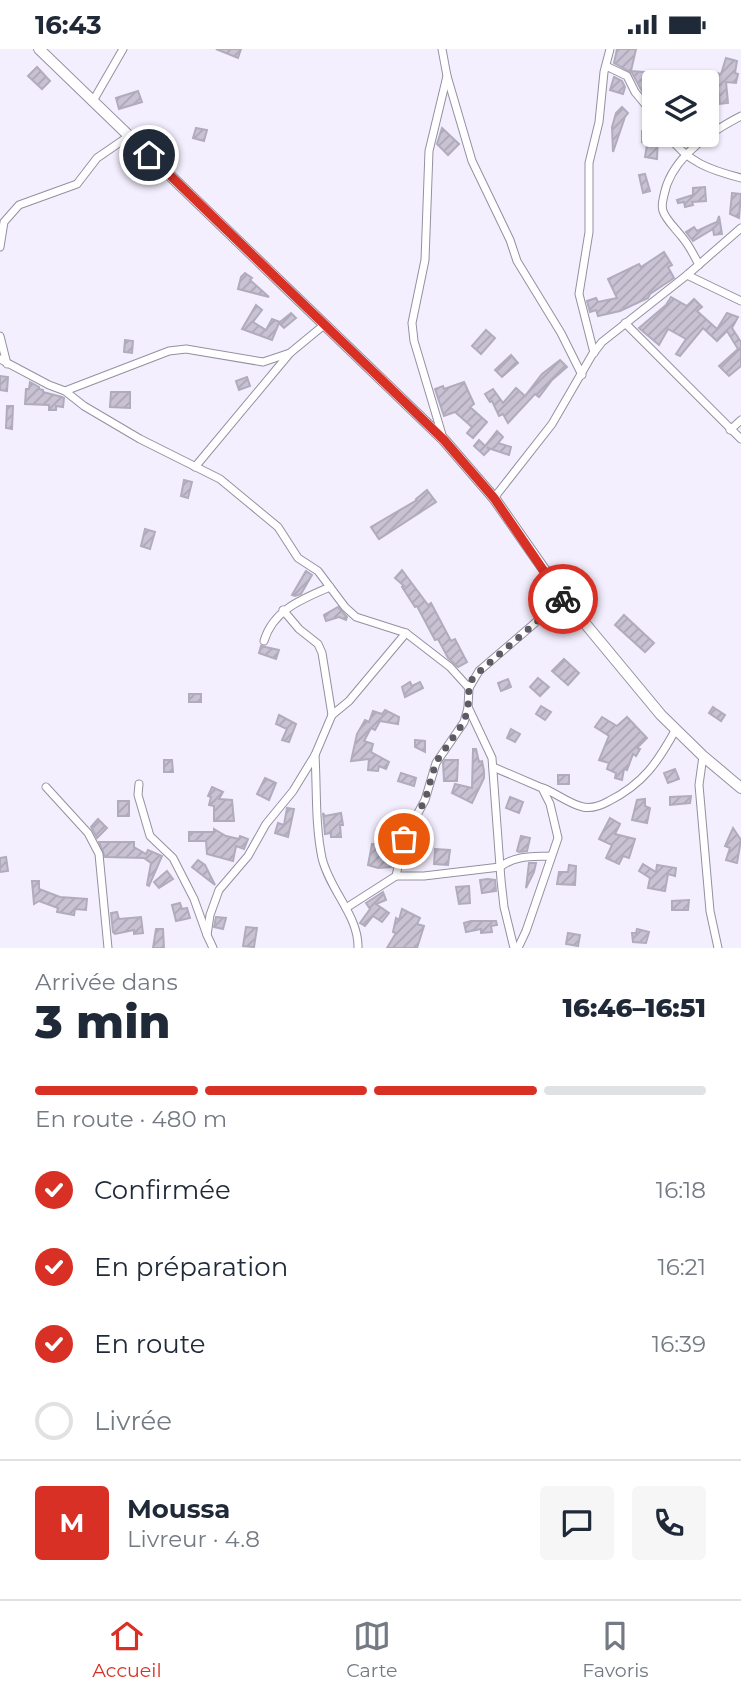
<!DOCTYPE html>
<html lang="fr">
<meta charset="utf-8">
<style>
body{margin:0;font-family:Montserrat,sans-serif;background:#f6f6f7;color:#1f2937;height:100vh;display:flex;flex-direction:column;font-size:26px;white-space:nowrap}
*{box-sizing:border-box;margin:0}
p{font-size:23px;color:#747a83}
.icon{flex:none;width:38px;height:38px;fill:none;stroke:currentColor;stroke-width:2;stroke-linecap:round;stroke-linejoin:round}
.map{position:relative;height:899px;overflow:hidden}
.side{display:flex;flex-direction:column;background:#fff;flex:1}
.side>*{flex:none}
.controls{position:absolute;left:642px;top:21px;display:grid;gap:14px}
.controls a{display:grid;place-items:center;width:77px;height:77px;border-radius:7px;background:#fff;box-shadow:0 2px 5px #0004;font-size:35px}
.pin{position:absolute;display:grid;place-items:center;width:60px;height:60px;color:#fff;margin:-30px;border:4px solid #fff;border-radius:50%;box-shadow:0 2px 7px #0007}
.courier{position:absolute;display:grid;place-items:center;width:70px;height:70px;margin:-35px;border:5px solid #d93025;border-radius:50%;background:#fff;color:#222;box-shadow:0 2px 9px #0007}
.head em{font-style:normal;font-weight:800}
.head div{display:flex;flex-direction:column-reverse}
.head{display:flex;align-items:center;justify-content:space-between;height:119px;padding:0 35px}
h1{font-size:46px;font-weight:800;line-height:52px}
.bar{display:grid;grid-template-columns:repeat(4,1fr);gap:10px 7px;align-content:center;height:84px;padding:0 35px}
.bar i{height:9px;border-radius:5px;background:#e0e1e3}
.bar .selected{background:#d93025}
.bar p{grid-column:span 4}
.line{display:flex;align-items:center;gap:18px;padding:0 35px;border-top:2px solid #e0e1e3}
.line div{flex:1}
.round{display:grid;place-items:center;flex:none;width:74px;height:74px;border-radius:7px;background:#f6f6f7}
ol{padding:0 35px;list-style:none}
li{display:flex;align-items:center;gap:21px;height:77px}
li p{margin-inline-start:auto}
li .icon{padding:7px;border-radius:50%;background:#d93025;color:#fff;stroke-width:4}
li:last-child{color:#747a83}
li i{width:38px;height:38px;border:4px solid #e0e1e3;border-radius:50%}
.status{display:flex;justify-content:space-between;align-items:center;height:49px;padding:0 35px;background:#fff;direction:ltr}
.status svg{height:19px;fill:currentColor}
.tabs{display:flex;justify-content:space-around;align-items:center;height:98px;border-top:2px solid #e0e1e3;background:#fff;font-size:19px;color:#747a83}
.tabs a{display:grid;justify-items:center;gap:4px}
.tabs .selected{color:#d93025}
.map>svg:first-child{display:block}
.building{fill:url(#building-hatch);stroke:#b1acbd;stroke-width:2}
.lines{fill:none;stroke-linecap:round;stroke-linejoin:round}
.minor-casing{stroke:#9590a0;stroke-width:9}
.primary-casing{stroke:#9590a0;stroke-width:12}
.minor{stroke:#fff;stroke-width:7}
.primary{stroke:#fff;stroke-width:10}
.done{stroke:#5d5a63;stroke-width:7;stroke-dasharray:0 12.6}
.route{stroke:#d93025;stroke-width:9}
</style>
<div class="status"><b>16:43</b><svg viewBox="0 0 49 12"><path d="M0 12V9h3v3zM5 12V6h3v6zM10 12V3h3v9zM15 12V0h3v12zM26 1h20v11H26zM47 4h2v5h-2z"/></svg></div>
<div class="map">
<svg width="741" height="899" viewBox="0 0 741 899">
<defs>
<pattern id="building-hatch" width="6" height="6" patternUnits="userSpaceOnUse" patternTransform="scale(1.75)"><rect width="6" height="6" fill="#c8c2d3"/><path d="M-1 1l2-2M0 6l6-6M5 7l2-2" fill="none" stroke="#aba5b4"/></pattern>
</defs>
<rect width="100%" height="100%" fill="#f4effe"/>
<g class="building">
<polygon points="216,0 241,0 238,9"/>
<polygon points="617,0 636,0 631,22 656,24 653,33 650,32 643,44 632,24 614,14"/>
<polygon points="726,9 737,12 735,24 738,25 736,34 726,33 728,54 720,55 716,24 721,25"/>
<polygon points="37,18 50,32 42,40 28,27"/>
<polygon points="676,26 696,30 696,33 675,33"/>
<polygon points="614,28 622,32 625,38 623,45 610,41"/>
<polygon points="138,42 142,53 119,60 116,49"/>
<polygon points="622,58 628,64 625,68 613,103 612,78 616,64"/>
<polygon points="196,79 207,81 204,92 193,89"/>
<polygon points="442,79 459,95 448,106 437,95"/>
<polygon points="642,82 654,83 654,86 658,86 657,110 645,108 648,90 642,93"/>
<polygon points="645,125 650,142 643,144 639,126"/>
<polygon points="705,138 706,152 692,153 693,156 685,158 684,153 678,154 677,151 693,146 693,139"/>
<polygon points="732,144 741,145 739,169 730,165"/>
<polygon points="719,167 722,185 714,186 713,180 693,192 686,183 694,178 697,182 712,175 717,173"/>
<polygon points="664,203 672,216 668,218 674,229 650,245 648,249 620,262 598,267 596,261 590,263 587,252 596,249 598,253 617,249 608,230 639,215 641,218"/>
<polygon points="245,224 252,229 250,231 269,248 238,240 241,228"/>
<polygon points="671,248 687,257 694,250 702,258 697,262 717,280 727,264 738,268 732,279 741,293 741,317 729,327 719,317 738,300 727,282 717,292 703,279 680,307 676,305 686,290 668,280 659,296 639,279 666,256"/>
<polygon points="256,256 262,261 253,273 266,281 272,270 280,273 291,264 296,269 284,279 279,274 272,291 242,280"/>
<polygon points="486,281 495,289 481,305 472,297"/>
<polygon points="125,291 133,292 132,304 124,303"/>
<polygon points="511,306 518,314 502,328 495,321"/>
<polygon points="560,311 567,318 552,331 539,348 535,345 508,374 503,365 499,367 492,352 490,353 485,345 493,340 503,354 516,339 525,347 542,325"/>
<polygon points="0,327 8,328 7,342 0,341"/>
<polygon points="247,328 250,337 239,341 236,332"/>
<polygon points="30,333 39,338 39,340 43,341 43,343 62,348 64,349 63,358 56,357 56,361 49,361 49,356 25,355 26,340 29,340"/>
<polygon points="464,333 474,355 470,358 487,373 473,389 467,384 472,378 455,363 444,367 435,340 443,337 444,340"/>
<polygon points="111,343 130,343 130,359 110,358"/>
<polygon points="7,357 13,357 12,380 6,379"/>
<polygon points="497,382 503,388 498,394 511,398 509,406 488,399 489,401 484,406 474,397 479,391 485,397"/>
<polygon points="184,431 192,433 188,449 181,447"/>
<polygon points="427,441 436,453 379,490 371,478 417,451 416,450"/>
<polygon points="145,480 155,483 150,500 141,497"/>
<polygon points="402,521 428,556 431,554 451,592 455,590 467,613 458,618 448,609 438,590 435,591 417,557 415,558 402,538 404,537 395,529"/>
<polygon points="306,522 312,526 301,545 295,547 292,546"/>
<polygon points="338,558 347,568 346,571 339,568 326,572 324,566"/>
<polygon points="624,566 654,594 645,603 615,576"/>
<polygon points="261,597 279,601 276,610 259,604"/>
<polygon points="564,610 579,624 568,636 552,622"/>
<polygon points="538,629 549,638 540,647 530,638"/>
<polygon points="508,630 511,638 501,642 498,634"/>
<polygon points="410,633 412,637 420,633 423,639 405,648 402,638"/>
<rect x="189" y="645" width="12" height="8"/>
<polygon points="541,657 551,663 545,671 536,665"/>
<polygon points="713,658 725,666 721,672 709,664"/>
<polygon points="385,661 399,668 398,675 380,672 375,681 371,679 364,692 373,695 371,703 389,713 386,720 379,717 378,722 368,721 369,710 351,712 357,685 365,671 369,673 373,662 382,665"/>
<polygon points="279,666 296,675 289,693 282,691 287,680 276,675"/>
<polygon points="602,668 617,677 627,668 647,689 637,699 640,700 636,707 633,705 627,721 624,720 622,731 615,729 616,724 607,720 609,714 599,711 609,687 595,678"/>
<polygon points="511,680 520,685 515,693 507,689"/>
<polygon points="415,691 425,692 425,703 415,698"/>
<polygon points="473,700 476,700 479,713 482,712 484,722 484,729 472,754 452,744 455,735 472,739"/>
<polygon points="164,711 172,711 173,723 164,723"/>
<polygon points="445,711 458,711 457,732 444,732 443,714"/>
<polygon points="675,720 679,730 668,734 664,724"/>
<polygon points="401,724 416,729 414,737 398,732"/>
<rect x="558" y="726" width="11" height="9"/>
<polygon points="265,729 276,734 269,751 257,745"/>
<polygon points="212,738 223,743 219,750 232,751 234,772 214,772 214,757 209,756 211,748 208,747"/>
<polygon points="691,747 690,754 670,756 670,748"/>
<polygon points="510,748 523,753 519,764 506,759"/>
<polygon points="645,750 645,757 650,759 647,774 632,771 637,751"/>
<rect x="118" y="752" width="11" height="15"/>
<polygon points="287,759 294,760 288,788 275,784 278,774 284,776"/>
<polygon points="323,764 325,767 341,764 343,776 340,776 341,788 331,788 331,784 325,785"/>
<polygon points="610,769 620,775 615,785 635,790 629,809 623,807 619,815 606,809 612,796 599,790"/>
<polygon points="98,770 107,779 97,789 91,778"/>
<polygon points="733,779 741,791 737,814 726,811 730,799 725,797"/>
<polygon points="214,780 226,787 239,790 240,787 248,790 244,800 236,797 233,812 207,805 206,792 189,792 189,783 214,783"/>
<polygon points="521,787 530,789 527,802 519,803 517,802"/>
<polygon points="99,793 134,793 134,798 146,805 148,801 162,807 149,837 147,836 151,814 144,809 105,808"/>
<polygon points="372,795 392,796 391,805 394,806 392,818 378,819 368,816"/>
<polygon points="435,800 450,801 448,816 434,815"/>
<polygon points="6,808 8,822 0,823 0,809"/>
<polygon points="198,811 205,816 215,836 192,818"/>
<polygon points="529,814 536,814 534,823 526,839"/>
<polygon points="643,815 656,823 657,816 676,819 675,827 668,825 665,842 648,839 650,829 639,822"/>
<polygon points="569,816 576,817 575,836 557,835 559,823 568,823"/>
<polygon points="167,822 173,830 159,839 154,833"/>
<polygon points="487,830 495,831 496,842 482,844 480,831"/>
<polygon points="32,832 39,832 39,840 60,848 87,850 86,861 75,860 74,866 57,863 58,859 39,852 34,855"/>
<polygon points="469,837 470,854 459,855 456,838"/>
<polygon points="383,843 386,851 376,855 389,864 382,873 373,867 365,877 360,874 370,860 366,854"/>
<polygon points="689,851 688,861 672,861 672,852"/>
<polygon points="180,854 182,860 187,859 190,869 176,872 172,856"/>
<polygon points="402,860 420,869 417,875 424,877 417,899 387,899 396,884 393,883 396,869 399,871"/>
<polygon points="117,863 119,870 141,868 143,884 134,885 134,881 115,885 113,883 111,864"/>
<polygon points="216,868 226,869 223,880 214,878"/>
<polygon points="471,872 496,872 497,876 491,877 492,883 481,884 481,880 466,883 464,874"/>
<polygon points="246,878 257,879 254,898 243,897"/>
<polygon points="156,880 163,880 164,899 153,899"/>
<polygon points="637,880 649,883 646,894 633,893 632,884 636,884"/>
<polygon points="568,884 580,886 578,897 566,895"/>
</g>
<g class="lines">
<defs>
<g id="minor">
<polyline points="442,0 447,27 472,112 510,191 517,212 561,284 582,326"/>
<polyline points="606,17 627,27 635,43 654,66"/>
<polyline points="93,52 123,0"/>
<path d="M668,86c19,27 42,35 73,43"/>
<polyline points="0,198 4,173 19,156 77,135 97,109 129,87"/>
<path d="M699,216c-5,-10 -10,-20 -17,-28 -6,-8 -16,-17 -19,-26 -2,-6 0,-11 1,-16 7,-37 46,-63 77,-79"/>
<polyline points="687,226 741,252"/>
<polyline points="625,274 741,390"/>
<polyline points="0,287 7,315"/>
<polyline points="594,304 579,245 589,183 589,114 599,73 604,23 610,0"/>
<polyline points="0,310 49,336 65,342 84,357 140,390 220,430 278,478 298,509 318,522 345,558 356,568 406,584 450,618 469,639"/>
<polyline points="65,342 169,302 186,300 263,313 290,304"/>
<polyline points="730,381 741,371"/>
<polyline points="443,389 414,292 412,274 425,211 429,102 447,27"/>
<polyline points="195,418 290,304 324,276"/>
<polyline points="494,449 552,375 592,306 602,293 687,226 741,179"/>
<polyline points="283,561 299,580 318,595 322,604 332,666"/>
<path d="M264,592c9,-31 38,-42 66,-54"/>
<path d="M315,706c2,35 0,69 7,103 8,33 37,58 36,90"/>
<polyline points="703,707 699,736 710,862 718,899"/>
<polyline points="493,718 542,739 550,755 558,789 526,882 518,899"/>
<polyline points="139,735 138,746 150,787 173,809 194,850 207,886"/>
<polyline points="46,738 88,784 99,805 108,899"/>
<path d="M543,739c13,5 26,16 40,19 9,2 19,-2 26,-6 34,-17 49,-39 67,-72"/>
<polyline points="396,827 404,790 425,751 436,714 464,673 468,659"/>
<path d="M346,859l50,-32h28l76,-9c16,-12 31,-10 51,-11"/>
<polyline points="213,899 207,886 210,866 219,841 248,807 266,775 293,742 315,706 332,666 349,652 406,584"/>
<polyline points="514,899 504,858 501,831 492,709 468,658 469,639 479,622 564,549"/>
</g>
<polyline id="primary" points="39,0 444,391 494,449 564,549 661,666 703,707 741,739"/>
</defs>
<use href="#minor" class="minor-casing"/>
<use href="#primary" class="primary-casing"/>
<use href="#minor" class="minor"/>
<use href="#primary" class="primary"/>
</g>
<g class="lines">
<polyline class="done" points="404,790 425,751 436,713 464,673 468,659 469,639 473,628 563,550"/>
<polyline class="route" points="149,106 444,391 494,449 563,550"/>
</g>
</svg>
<div class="controls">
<a><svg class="icon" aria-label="layers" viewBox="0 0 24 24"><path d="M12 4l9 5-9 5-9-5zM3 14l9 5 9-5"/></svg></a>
</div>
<div class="pin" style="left:404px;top:790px;background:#ea580c"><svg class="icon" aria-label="bag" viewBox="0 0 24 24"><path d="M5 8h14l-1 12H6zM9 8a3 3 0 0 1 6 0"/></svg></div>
<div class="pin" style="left:149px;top:106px;background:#1f2937"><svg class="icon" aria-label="home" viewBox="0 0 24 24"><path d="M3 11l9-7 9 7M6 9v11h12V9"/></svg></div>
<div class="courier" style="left:563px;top:550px"><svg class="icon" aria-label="bike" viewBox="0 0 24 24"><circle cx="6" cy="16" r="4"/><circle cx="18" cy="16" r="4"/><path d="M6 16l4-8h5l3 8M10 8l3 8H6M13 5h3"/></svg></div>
</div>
<section class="side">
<div class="head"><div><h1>3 min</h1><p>Arrivée dans</p></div><em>16:46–16:51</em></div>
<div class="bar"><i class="selected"></i><i class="selected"></i><i class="selected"></i><i></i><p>En route · 480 m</p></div>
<ol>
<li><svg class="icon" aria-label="check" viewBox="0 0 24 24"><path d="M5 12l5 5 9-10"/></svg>Confirmée<p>16:18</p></li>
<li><svg class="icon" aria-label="check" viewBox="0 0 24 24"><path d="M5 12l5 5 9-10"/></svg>En préparation<p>16:21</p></li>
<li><svg class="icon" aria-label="check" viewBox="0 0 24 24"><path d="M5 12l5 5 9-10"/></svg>En route<p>16:39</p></li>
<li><i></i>Livrée</li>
</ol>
<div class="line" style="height:126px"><b class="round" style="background:#d93025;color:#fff">M</b><div><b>Moussa</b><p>Livreur · 4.8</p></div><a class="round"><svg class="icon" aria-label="chat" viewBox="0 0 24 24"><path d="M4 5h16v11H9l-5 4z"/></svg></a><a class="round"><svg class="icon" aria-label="phone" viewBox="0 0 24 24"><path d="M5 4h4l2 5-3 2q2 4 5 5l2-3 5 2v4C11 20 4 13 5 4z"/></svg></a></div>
</section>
<nav class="tabs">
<a class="selected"><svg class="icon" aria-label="home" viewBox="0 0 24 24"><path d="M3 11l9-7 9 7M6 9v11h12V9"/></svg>Accueil</a>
<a><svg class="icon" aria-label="map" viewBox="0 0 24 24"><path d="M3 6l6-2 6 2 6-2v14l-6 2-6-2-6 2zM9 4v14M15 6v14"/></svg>Carte</a>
<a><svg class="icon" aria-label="saved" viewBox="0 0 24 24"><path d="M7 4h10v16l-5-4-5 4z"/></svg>Favoris</a>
</nav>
